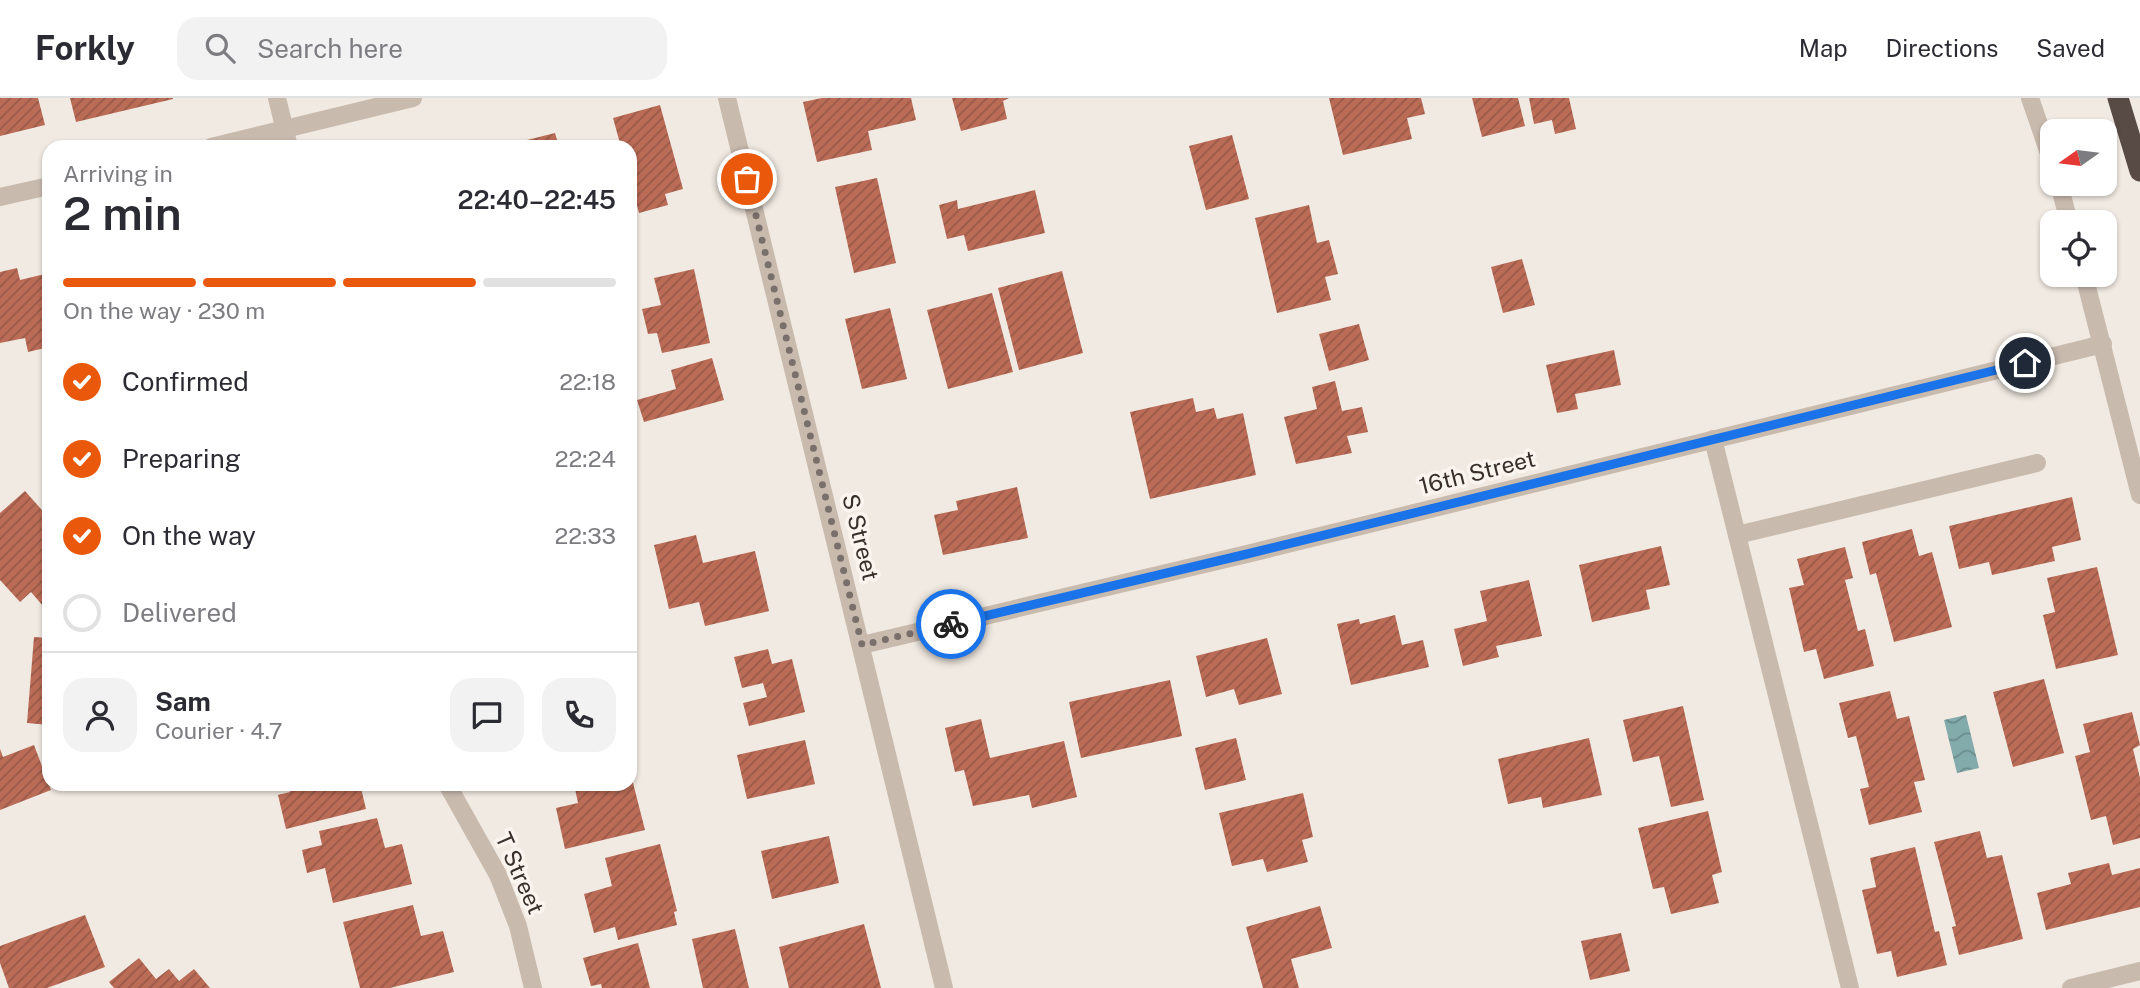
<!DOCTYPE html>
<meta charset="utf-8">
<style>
body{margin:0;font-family:"Public Sans",sans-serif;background:#f2f2f3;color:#2b2b33;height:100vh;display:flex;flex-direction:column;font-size:26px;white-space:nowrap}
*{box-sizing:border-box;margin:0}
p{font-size:23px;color:#7c7c81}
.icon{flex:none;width:38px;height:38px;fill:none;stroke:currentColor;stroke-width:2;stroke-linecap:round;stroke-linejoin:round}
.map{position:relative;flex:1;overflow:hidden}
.side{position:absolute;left:42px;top:42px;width:595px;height:651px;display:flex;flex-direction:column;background:#fff;border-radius:21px;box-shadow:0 2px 5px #0004}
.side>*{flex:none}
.needle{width:46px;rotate:256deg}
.fabs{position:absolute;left:2040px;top:21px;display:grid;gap:14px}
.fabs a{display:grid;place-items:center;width:77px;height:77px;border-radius:14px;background:#fff;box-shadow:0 2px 5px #0004;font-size:35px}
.pin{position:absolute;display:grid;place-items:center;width:60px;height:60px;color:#fff;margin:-30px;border:4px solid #fff;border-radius:50%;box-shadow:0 2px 7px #0007}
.courier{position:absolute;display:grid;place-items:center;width:70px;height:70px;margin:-35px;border:5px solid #1a73e8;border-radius:50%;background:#fff;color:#222;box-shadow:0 2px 9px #0007}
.headline em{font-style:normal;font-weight:600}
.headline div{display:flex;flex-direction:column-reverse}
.headline{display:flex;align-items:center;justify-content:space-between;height:119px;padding:0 21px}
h1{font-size:46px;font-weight:600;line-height:52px}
.bar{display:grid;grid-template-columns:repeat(4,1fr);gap:10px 7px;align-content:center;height:84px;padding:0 21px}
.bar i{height:9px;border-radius:5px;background:#e1e1e2}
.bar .selected{background:#ea580c}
.bar p{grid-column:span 4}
.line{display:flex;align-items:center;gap:18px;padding:0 21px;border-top:2px solid #e1e1e2}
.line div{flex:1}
.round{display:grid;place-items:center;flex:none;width:74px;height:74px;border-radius:21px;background:#f2f2f3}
ol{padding:0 21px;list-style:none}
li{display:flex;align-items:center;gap:21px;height:77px}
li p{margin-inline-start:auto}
li .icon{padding:7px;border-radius:50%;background:#ea580c;color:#fff;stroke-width:4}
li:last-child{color:#7c7c81}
li i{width:38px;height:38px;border:4px solid #e1e1e2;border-radius:50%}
header{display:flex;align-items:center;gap:42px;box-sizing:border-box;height:98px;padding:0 35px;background:#fff;border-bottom:2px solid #e1e1e2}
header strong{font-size:33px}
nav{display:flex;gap:38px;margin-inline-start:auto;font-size:24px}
.search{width:490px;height:63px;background:#f2f2f3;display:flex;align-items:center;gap:18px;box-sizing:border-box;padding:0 24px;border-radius:21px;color:#7c7c81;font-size:26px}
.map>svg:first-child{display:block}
.water{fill:url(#water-waves)}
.building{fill:url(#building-hatch)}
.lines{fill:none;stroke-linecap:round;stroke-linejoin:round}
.minor{stroke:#c9baae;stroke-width:18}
.highway{stroke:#584a44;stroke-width:21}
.done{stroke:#79706c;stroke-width:7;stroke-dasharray:0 12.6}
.route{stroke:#1a73e8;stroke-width:9}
.labels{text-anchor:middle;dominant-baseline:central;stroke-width:7;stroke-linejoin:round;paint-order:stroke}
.street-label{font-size:23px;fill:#382f2c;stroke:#f9f4ee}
</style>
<header>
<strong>Forkly</strong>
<div class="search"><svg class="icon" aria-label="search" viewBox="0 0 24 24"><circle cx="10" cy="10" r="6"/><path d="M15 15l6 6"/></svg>Search here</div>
<nav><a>Map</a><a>Directions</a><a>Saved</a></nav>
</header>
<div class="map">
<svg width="2140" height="890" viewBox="0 0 2140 890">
<defs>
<pattern id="water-waves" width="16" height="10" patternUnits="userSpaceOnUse" patternTransform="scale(1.75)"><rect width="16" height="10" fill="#83abac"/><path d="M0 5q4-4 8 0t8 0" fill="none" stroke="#6c8c8c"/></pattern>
<pattern id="building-hatch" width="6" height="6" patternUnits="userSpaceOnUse" patternTransform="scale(1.75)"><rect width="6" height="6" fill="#bb6c57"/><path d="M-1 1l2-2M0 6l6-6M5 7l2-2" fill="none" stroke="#995948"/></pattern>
</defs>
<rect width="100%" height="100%" fill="#f1eae2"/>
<polygon class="water" points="1966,617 1979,670 1957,675 1944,622"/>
<g class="building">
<polygon points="0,0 38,0 45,27 0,38"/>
<polygon points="70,0 173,0 173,1 76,24"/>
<polygon points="822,0 911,0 916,22 868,33 872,52 817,64 803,4"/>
<polygon points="952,0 1009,0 1003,3 1007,21 961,33"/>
<polygon points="1329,0 1421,0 1425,16 1407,20 1412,41 1343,57"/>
<polygon points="1472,0 1518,0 1525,28 1482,39"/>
<polygon points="1529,0 1569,0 1576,31 1555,36 1552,22 1534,26"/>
<polygon points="660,7 683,91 665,96 668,107 639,115 630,81 630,49 621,49 613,20"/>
<polygon points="555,35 559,49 516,49 515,45"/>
<polygon points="1232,37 1249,101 1206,112 1189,48"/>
<polygon points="877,80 896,165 854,175 835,89"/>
<polygon points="1035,92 1045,135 968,153 964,137 947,141 939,107 957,102 958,111"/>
<polygon points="1309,107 1317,145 1329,142 1338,176 1325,179 1331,202 1277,215 1255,120"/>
<polygon points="1522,161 1535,207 1503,215 1491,169"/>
<polygon points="17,170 20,182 49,175 49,249 28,254 25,240 0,245 0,174"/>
<polygon points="694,171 710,245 662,255 657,235 648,236 642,211 661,207 654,180"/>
<polygon points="1062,173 1083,255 1019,272 998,190"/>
<polygon points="992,195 1013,274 948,291 927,212"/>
<polygon points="890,210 907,281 862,291 845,221"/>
<polygon points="1359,226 1369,262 1329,273 1319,236"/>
<polygon points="1614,252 1621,287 1575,296 1578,311 1557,315 1546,267"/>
<polygon points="712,260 724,302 644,324 637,302 676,291 671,272"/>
<polygon points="1335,283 1342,313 1362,309 1368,334 1347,338 1352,355 1296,366 1284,319 1317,311 1312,289"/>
<polygon points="1193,300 1196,314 1214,310 1217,321 1243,315 1256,377 1150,401 1130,314"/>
<polygon points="1017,389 1028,440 943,457 934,417 958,412 956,403"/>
<polygon points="25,393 49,420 49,515 31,494 20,504 0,482 0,415"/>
<polygon points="2072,399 2081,442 2052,449 2055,463 1992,477 1989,464 1959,471 1949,428"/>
<polygon points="1912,431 1919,458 1932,454 1952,529 1894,544 1876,475 1870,477 1862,444"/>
<polygon points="696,437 703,465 755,453 769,513 705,528 699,504 669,511 654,447"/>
<polygon points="1661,448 1670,487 1646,492 1650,511 1592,524 1579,467"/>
<polygon points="1845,449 1853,480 1845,482 1858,533 1865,531 1874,568 1824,581 1816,551 1804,554 1789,490 1804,487 1797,461"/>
<polygon points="2097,469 2118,557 2056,571 2043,517 2055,514 2047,480"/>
<polygon points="1529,482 1542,538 1496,548 1499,559 1463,568 1454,531 1487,523 1480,493"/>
<polygon points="1395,517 1402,547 1423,542 1429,569 1351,587 1337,526 1359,521 1360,526"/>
<polygon points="34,539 49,540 49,627 27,625"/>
<polygon points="1267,540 1282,596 1239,607 1234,591 1206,599 1196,558"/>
<polygon points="768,551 772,566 792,561 805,614 749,628 743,605 767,599 763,585 742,590 734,559"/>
<polygon points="2044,581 2064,655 2013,669 1993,594"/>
<polygon points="1170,582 1182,638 1081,660 1069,604"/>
<polygon points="1890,593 1897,621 1909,618 1925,682 1914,684 1922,714 1869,727 1860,691 1869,689 1856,638 1848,640 1839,605"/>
<polygon points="1683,608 1704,702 1671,709 1659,658 1633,664 1623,622"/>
<polygon points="2132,614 2140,647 2133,651 2140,680 2140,740 2113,747 2106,718 2091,722 2075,658 2090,654 2083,626"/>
<polygon points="981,621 990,660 1064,643 1077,699 1032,710 1029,697 973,708 964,672 955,674 945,630"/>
<polygon points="1236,640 1246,682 1205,692 1195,650"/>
<polygon points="1589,640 1602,697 1543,710 1541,699 1508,706 1498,661"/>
<polygon points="805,642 815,686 747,701 737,657"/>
<polygon points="34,647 51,692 0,712 0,651 3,659"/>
<polygon points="630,673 645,732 565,751 556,710 578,705 574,686 630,686"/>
<polygon points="288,686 360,686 366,711 286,731 278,697 290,694"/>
<polygon points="1303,695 1313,739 1302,742 1308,764 1267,774 1263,761 1232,768 1219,715"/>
<polygon points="1708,713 1722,774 1712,777 1719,805 1671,816 1664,789 1653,791 1638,730"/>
<polygon points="377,720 385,750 402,746 412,786 333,805 325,770 307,775 302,752 322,747 319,733"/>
<polygon points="1980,733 1987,760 2002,757 2023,841 1959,857 1952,829 1956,828 1934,744"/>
<polygon points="829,738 839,785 772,801 761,753"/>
<polygon points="660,746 677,813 674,814 677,827 618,842 615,829 594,835 584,796 612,788 605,760"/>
<polygon points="1915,749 1935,834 1939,833 1947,867 1897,879 1891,853 1877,856 1862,792 1876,789 1870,760"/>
<polygon points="2109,765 2112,777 2140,770 2140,809 2046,832 2037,795 2071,786 2068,775"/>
<polygon points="413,807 421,838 443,833 454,874 390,890 360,890 343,824"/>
<polygon points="1320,808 1332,850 1291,861 1299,890 1263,890 1246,829"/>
<polygon points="85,817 105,869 47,890 9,890 0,865 0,848"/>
<polygon points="864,826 881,890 789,890 779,849"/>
<polygon points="735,831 749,890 703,890 692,841"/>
<polygon points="1621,835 1630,873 1590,882 1581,843"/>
<polygon points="638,845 650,890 602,890 601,886 591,888 583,860"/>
<polygon points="139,860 156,881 169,871 179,883 194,871 210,890 114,890 109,884"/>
</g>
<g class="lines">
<g class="minor">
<polyline points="277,0 289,49"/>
<polyline points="727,0 944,890"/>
<polyline points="2030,0 2053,67"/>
<polyline points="211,49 413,0"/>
<polyline points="2059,86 2069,124"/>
<polyline points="0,99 49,88"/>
<polyline points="2084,177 2140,397"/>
<polyline points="1713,341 1850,890"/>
<polyline points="1737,437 2037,365"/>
<polyline points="862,547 1247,456 2103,246"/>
<polyline points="447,686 498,777 518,828 533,890"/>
<polyline points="2071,890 2140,873"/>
</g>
<polyline class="highway" points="2118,0 2140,73"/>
</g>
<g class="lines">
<polyline class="done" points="747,81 862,547 951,526"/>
<polyline class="route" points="951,526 1247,456 2025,265"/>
</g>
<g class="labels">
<g class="street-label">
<text transform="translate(1477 374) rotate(-14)">16th Street</text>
<text transform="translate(861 439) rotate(76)">S Street</text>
<text transform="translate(520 775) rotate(66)">T Street</text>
</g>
</g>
</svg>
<div class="fabs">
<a><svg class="needle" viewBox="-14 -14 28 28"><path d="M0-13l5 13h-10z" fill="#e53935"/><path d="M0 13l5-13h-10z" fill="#7c7c81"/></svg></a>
<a><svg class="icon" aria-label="locate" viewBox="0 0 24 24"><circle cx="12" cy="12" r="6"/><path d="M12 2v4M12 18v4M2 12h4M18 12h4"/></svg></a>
</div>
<div class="pin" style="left:747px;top:81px;background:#ea580c"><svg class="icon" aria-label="bag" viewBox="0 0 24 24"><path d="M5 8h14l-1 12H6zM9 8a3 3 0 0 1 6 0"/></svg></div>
<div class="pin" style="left:2025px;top:265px;background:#1f2937"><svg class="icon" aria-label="home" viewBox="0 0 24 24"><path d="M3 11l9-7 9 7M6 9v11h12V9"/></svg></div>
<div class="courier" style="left:951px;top:526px"><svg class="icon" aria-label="bike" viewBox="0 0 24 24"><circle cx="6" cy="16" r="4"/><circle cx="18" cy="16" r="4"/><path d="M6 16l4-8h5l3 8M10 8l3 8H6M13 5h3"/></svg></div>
<section class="side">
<div class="headline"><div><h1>2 min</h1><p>Arriving in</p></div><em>22:40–22:45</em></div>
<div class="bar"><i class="selected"></i><i class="selected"></i><i class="selected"></i><i></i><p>On the way · 230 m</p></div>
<ol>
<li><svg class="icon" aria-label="check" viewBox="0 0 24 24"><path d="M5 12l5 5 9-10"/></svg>Confirmed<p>22:18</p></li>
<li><svg class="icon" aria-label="check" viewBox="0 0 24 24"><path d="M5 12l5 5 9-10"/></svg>Preparing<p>22:24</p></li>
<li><svg class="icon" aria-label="check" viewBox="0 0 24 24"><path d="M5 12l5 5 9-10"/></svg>On the way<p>22:33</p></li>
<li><i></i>Delivered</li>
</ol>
<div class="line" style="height:126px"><a class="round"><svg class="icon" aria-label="person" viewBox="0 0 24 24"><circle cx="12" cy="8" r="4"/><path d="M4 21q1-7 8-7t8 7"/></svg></a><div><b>Sam</b><p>Courier · 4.7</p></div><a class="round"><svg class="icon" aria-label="chat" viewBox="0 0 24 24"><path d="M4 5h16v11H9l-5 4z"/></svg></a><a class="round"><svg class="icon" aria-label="phone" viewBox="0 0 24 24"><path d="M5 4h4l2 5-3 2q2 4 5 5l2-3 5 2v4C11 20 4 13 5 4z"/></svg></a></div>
</section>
</div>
